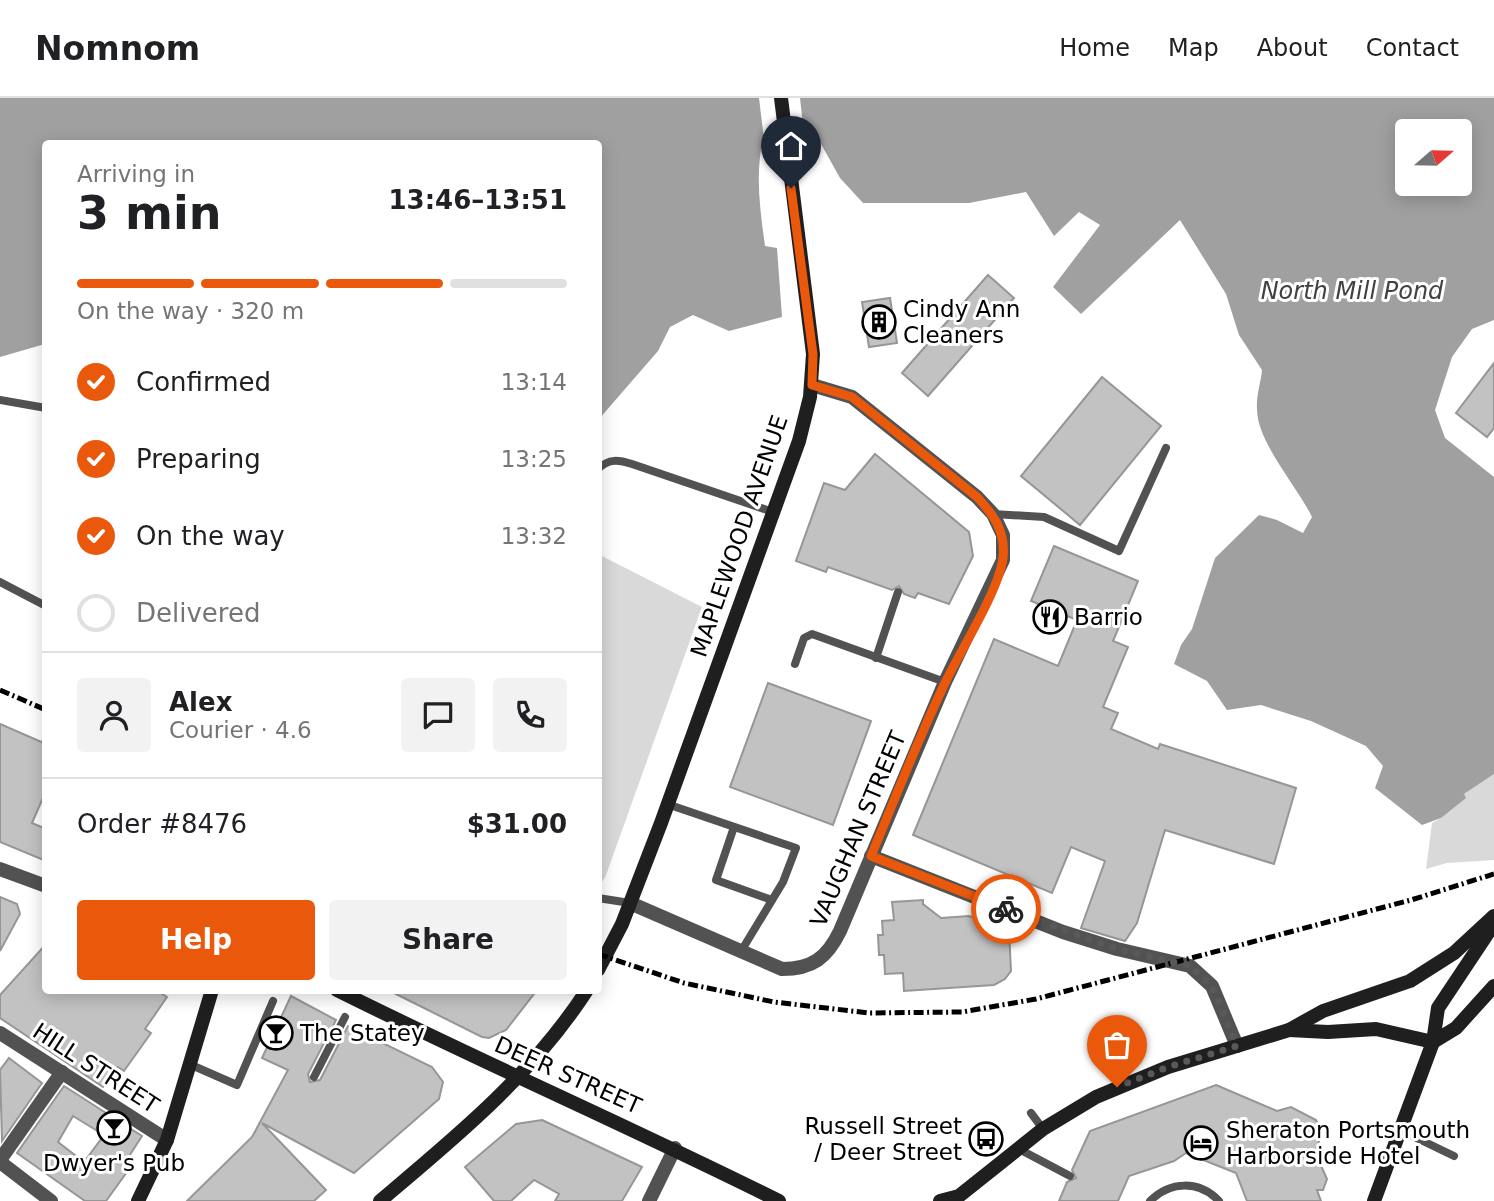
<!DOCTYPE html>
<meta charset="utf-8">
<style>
body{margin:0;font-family:"DejaVu Sans",sans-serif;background:#f2f2f2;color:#202124;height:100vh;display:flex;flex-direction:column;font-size:26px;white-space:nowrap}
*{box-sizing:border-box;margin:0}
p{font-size:23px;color:#757577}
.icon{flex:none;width:38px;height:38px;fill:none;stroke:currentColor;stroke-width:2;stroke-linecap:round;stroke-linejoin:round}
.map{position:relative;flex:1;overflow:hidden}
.drawer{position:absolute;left:42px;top:42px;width:560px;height:854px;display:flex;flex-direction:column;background:#fff;border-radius:7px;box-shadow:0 4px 18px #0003}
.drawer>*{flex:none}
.needle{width:46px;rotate:70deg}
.controls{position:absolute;left:1395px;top:21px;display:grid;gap:14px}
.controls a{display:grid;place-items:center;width:77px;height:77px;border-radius:7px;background:#fff;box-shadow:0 4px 18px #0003;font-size:35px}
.pin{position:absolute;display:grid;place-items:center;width:60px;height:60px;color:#fff;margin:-72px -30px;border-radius:50% 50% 50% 0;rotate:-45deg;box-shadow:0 0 7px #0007}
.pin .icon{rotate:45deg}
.courier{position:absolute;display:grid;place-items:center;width:70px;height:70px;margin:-35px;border:5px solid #ea580c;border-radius:50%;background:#fff;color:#222;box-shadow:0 2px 9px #0007}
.head em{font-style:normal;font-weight:700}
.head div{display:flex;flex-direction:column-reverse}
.head{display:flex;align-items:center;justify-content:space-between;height:119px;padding:0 35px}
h1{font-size:46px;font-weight:700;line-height:52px}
.bar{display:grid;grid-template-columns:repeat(4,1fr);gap:10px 7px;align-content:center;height:84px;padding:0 35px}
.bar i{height:9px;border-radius:5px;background:#e0e0e0}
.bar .on{background:#ea580c}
.bar p{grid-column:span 4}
.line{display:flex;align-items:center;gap:18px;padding:0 35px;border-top:2px solid #e0e0e0}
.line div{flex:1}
.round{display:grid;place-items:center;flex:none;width:74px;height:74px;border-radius:7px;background:#f2f2f2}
ol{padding:0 35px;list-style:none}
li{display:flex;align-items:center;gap:21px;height:77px}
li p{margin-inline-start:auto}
li .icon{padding:7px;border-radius:50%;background:#ea580c;color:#fff;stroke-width:4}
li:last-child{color:#757577}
li i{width:38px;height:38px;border:4px solid #e0e0e0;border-radius:50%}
.primary-button{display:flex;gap:14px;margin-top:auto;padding:14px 35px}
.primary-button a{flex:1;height:80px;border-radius:7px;background:#ea580c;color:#fff;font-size:28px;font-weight:700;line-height:80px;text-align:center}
.primary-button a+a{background:#f2f2f2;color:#202124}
header{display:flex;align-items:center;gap:42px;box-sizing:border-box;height:98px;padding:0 35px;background:#fff;border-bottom:2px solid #e0e0e0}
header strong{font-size:33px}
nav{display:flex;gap:38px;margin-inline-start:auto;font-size:24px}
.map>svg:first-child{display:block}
.green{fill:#d9d9d9}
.water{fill:#a0a0a0;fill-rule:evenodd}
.pier{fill:#fff}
.building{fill:#c2c2c2;stroke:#969696;stroke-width:2;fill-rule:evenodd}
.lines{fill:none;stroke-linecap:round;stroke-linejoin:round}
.lane{stroke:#525252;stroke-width:8}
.street{stroke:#525252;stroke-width:14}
.secondary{stroke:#1f1f1f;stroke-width:14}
.rail{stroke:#000;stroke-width:5;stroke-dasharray:10 3.5 2 3.5;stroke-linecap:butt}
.done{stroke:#595959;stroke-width:7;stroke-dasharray:0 12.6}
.route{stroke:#ea580c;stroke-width:9}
.labels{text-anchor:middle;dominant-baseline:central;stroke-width:6;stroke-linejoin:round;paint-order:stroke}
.poi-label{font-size:23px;fill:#000;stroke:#fff;text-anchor:start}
.street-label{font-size:23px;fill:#000;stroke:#fff}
.water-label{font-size:24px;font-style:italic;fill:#414141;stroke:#fff}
</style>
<header>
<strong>Nomnom</strong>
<nav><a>Home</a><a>Map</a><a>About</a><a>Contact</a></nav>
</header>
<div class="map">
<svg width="1494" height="1103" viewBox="0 0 1494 1103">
<rect width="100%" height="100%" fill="#fff"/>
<g class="green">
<polygon points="598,456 702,509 605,780 599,787"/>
<polygon points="1494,676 1494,762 1447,765 1426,771 1432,725 1441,720 1464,696"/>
</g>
<path class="water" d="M0,0h1494v222l-22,9 -20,28 -17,53 10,28 49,39v297l-30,20 2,4 -25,20 -19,7 -47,-37 8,-22 -17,-20 -55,-25 -50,-16 -34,5 -20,-29 -33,-17 7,-19 11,-16 23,-71 44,-43 18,5 26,13 9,-16c-15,-31 -55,-75 -55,-108 -1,-13 4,-27 5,-39l-23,-35 -13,-41 -46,-74 -99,94 -28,-27 47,-62 -21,-13 -25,24 -28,-44 -57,11h-106l-23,-25 -19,-34 -16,-9 -42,4c-8,36 -3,70 2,107l12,2 5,69 -53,14 -36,-16 -23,12 -12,24 -59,68 -1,-275h-552l-1,200 -45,13zM1407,33h53v53h-53z"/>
<polygon class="pier" points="759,0 800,0 804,36 764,41"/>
<g class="building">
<polygon points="988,177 1014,200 928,298 902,275"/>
<polygon points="890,200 897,245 869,249 862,204"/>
<polygon points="1494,265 1494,330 1487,339 1456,315"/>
<polygon points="1102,279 1161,328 1080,427 1021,378"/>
<polygon points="875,356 969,434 973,458 949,506 918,495 915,500 904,496 899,488 892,492 828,469 826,474 796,463 824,385 845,392"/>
<polygon points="1054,448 1138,483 1113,543 1128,549 1103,609 1118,615 1111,631 1158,651 1160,646 1296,690 1274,766 1165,732 1137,825 1125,843 1081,830 1105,763 1071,749 1052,795 913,737 994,541 1058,568 1077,522 1031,503"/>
<polygon points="768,585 871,623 833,727 730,689"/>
<polygon points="0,626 46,646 46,693 32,725 46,731 46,763 0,744"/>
<polygon points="0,799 17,806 20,816 0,853"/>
<polygon points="923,802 923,806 941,820 969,818 1009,833 1011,873 1005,881 994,887 904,893 903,875 885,876 884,857 879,857 878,837 883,837 882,823 894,822 892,804"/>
<polygon points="46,846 46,892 156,892 167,899 145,931 151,935 124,973 118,969 103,989 0,920 0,897"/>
<polygon points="388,892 537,892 506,932 489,940 482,939"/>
<polygon points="291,898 336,922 308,976 310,984 320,982 348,928 432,969 443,984 439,1001 354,1075 262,1025 326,1092 314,1103 187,1103 252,1039 288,972 262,960"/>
<polygon points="9,960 42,985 2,1043 0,972"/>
<polygon points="1216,987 1277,1013 1291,1009 1316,1022 1322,1035 1315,1054 1327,1081 1323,1092 1317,1092 1321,1103 1247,1103 1236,1075 1186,1055 1174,1063 1129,1078 1118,1103 1059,1103 1067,1084 1076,1080 1072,1072 1090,1033"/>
<path d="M64,988l78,50 -16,25 6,4 -26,36h-21l-68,-48zM73,1018l31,19 -20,27 -26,-20z"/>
<polygon points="542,1022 642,1069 622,1103 555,1103 559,1096 534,1082 511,1103 494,1103 465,1069 516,1026"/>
</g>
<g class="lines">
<g class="lane">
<polyline points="0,302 46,310"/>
<path d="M598,371c11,-11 21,-9 34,-5l141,48"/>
<polyline points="993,416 1044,419 1119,453 1166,350"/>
<polyline points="0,484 46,508"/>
<polyline points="876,560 898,494"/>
<polyline points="795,566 804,540 812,536 945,584"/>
<polyline points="667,706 796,750 783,784 740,855"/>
<polyline points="734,729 716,782 772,802"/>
<polyline points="598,800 630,805"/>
<polyline points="189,966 237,987 273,903"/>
<polyline points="314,979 345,919"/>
<polyline points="1031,1015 1043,1031"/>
<polyline points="1400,1032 1454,1058"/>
<polyline points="1017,1050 1070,1078"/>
<path d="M1150,1103c20,-20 49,-21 69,0"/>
</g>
<g class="street">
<polyline points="871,758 1063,834 1117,851 1190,868 1212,888 1237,948"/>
<polyline points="0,771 46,788"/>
<path d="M630,805l152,66c30,0 45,-11 58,-38l105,-249 58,-122v-25l-10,-21 -16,-17 -125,-100 -40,-12"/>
<polyline points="0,935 167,1042"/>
<polyline points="0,1062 62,974"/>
<polyline points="0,1064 51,1103"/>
<polyline points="649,1103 675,1050"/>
</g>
<g class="secondary">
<polyline points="598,872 622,826 661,725 799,343 810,299 813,256 781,0"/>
<path d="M337,892c146,73 296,138 442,211"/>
<polyline points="1289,932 1328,934 1376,931 1433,944"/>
<polyline points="1433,944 1456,930 1494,888"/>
<polyline points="138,1103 167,1042 212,892"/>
<path d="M380,1103c76,-64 152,-126 207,-211"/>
<polyline points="940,1103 959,1098 1043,1031 1096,999 1168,969 1289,932 1323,913 1410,883 1454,855 1494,818"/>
<polyline points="1374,1103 1433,944 1438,910 1494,826"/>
</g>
<g class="rail">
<polyline points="0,592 46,612"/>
<polyline points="598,856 684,885 774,904 869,915 962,914 1036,901 1411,802 1494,776"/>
</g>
</g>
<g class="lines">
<polyline class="done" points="1006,811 1117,851 1190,868 1212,888 1237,948 1168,969 1117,989"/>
<path class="route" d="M791,90l22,166 -1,31 40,12 125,100c17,18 29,35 26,61 -4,32 -41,90 -56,121 -28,57 -51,118 -76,177l135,53"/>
</g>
<defs>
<symbol id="building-ring" viewBox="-11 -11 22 22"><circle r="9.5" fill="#fff" stroke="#000" stroke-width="1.5"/><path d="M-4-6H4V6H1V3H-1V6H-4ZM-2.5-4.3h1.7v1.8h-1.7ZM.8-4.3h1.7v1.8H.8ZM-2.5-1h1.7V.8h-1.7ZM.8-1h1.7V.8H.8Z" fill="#000"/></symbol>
<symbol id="restaurant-ring" viewBox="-11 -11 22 22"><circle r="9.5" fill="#fff" stroke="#000" stroke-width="1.5"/><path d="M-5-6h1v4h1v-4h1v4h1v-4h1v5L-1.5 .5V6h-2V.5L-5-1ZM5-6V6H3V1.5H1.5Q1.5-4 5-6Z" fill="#000"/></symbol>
<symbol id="bar-ring" viewBox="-11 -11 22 22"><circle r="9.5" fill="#fff" stroke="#000" stroke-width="1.5"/><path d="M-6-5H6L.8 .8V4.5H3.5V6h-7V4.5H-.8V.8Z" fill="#000"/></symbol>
<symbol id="bus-ring" viewBox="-11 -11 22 22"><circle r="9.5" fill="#fff" stroke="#000" stroke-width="1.5"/><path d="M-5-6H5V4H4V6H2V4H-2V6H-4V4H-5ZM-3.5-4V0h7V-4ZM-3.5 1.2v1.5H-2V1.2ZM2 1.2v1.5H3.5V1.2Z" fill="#000"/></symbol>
<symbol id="hotel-ring" viewBox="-11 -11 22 22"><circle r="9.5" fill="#fff" stroke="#000" stroke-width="1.5"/><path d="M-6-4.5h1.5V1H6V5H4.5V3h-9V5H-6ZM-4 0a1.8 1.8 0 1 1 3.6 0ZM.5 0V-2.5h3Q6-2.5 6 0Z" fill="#000"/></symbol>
</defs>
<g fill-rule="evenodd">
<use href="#building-ring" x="860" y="205" width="38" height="38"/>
<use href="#restaurant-ring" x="1031" y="500" width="38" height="38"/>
<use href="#bar-ring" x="257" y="916" width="38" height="38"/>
<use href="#bar-ring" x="95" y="1011" width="38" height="38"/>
<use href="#bus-ring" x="967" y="1022" width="38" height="38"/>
<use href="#hotel-ring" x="1182" y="1026" width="38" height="38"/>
</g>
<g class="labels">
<g class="poi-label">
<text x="903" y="211">Cindy Ann<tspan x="903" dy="26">Cleaners</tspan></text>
<text x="1074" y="519">Barrio</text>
<text x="300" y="935">The Statey</text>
<text x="962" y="1028" text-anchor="end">Russell Street<tspan x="962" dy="26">/ Deer Street</tspan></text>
<text x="1226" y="1032">Sheraton Portsmouth<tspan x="1226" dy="26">Harborside Hotel</tspan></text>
<text x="114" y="1065" text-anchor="middle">Dwyer's Pub</text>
</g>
<g class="street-label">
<text transform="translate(739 438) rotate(-71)">MAPLEWOOD AVENUE</text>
<text transform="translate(858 731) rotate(-67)">VAUGHAN STREET</text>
<text transform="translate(96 970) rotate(33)">HILL STREET</text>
<text transform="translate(568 977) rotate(24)">DEER STREET</text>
</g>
<g class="water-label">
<text x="1352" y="193">North Mill Pond</text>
</g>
</g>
</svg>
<div class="controls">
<a><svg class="needle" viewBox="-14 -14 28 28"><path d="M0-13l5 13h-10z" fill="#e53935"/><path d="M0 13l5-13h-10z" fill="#757577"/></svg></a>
</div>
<div class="pin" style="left:1117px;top:989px;background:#ea580c"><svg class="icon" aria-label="bag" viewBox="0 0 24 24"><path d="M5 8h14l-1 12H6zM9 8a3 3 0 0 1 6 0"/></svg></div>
<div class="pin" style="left:791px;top:90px;background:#1f2937"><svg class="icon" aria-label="home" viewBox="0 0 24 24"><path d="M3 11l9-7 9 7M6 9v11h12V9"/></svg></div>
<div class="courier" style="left:1006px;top:811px"><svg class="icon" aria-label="bike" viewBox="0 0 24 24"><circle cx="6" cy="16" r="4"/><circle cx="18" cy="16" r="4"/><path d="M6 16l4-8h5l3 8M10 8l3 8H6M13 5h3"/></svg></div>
<section class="drawer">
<div class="head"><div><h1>3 min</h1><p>Arriving in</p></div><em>13:46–13:51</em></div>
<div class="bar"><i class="on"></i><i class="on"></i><i class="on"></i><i></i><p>On the way · 320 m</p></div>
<ol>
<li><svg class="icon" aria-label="check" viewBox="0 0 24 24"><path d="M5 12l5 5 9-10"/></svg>Confirmed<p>13:14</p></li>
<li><svg class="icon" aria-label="check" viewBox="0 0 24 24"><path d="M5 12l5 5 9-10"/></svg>Preparing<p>13:25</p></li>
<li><svg class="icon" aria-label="check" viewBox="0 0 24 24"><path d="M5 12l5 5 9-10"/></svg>On the way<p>13:32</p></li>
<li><i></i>Delivered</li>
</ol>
<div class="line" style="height:126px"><a class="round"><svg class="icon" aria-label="person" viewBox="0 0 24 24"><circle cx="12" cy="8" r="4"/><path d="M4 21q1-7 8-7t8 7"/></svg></a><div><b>Alex</b><p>Courier · 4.6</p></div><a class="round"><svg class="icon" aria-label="chat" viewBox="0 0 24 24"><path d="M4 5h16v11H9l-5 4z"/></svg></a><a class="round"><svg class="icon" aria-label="phone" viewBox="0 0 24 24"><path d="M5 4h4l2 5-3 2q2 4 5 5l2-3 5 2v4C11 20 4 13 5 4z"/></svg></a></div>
<div class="line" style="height:91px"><div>Order #8476</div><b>$31.00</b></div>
<div class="primary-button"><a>Help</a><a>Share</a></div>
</section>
</div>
